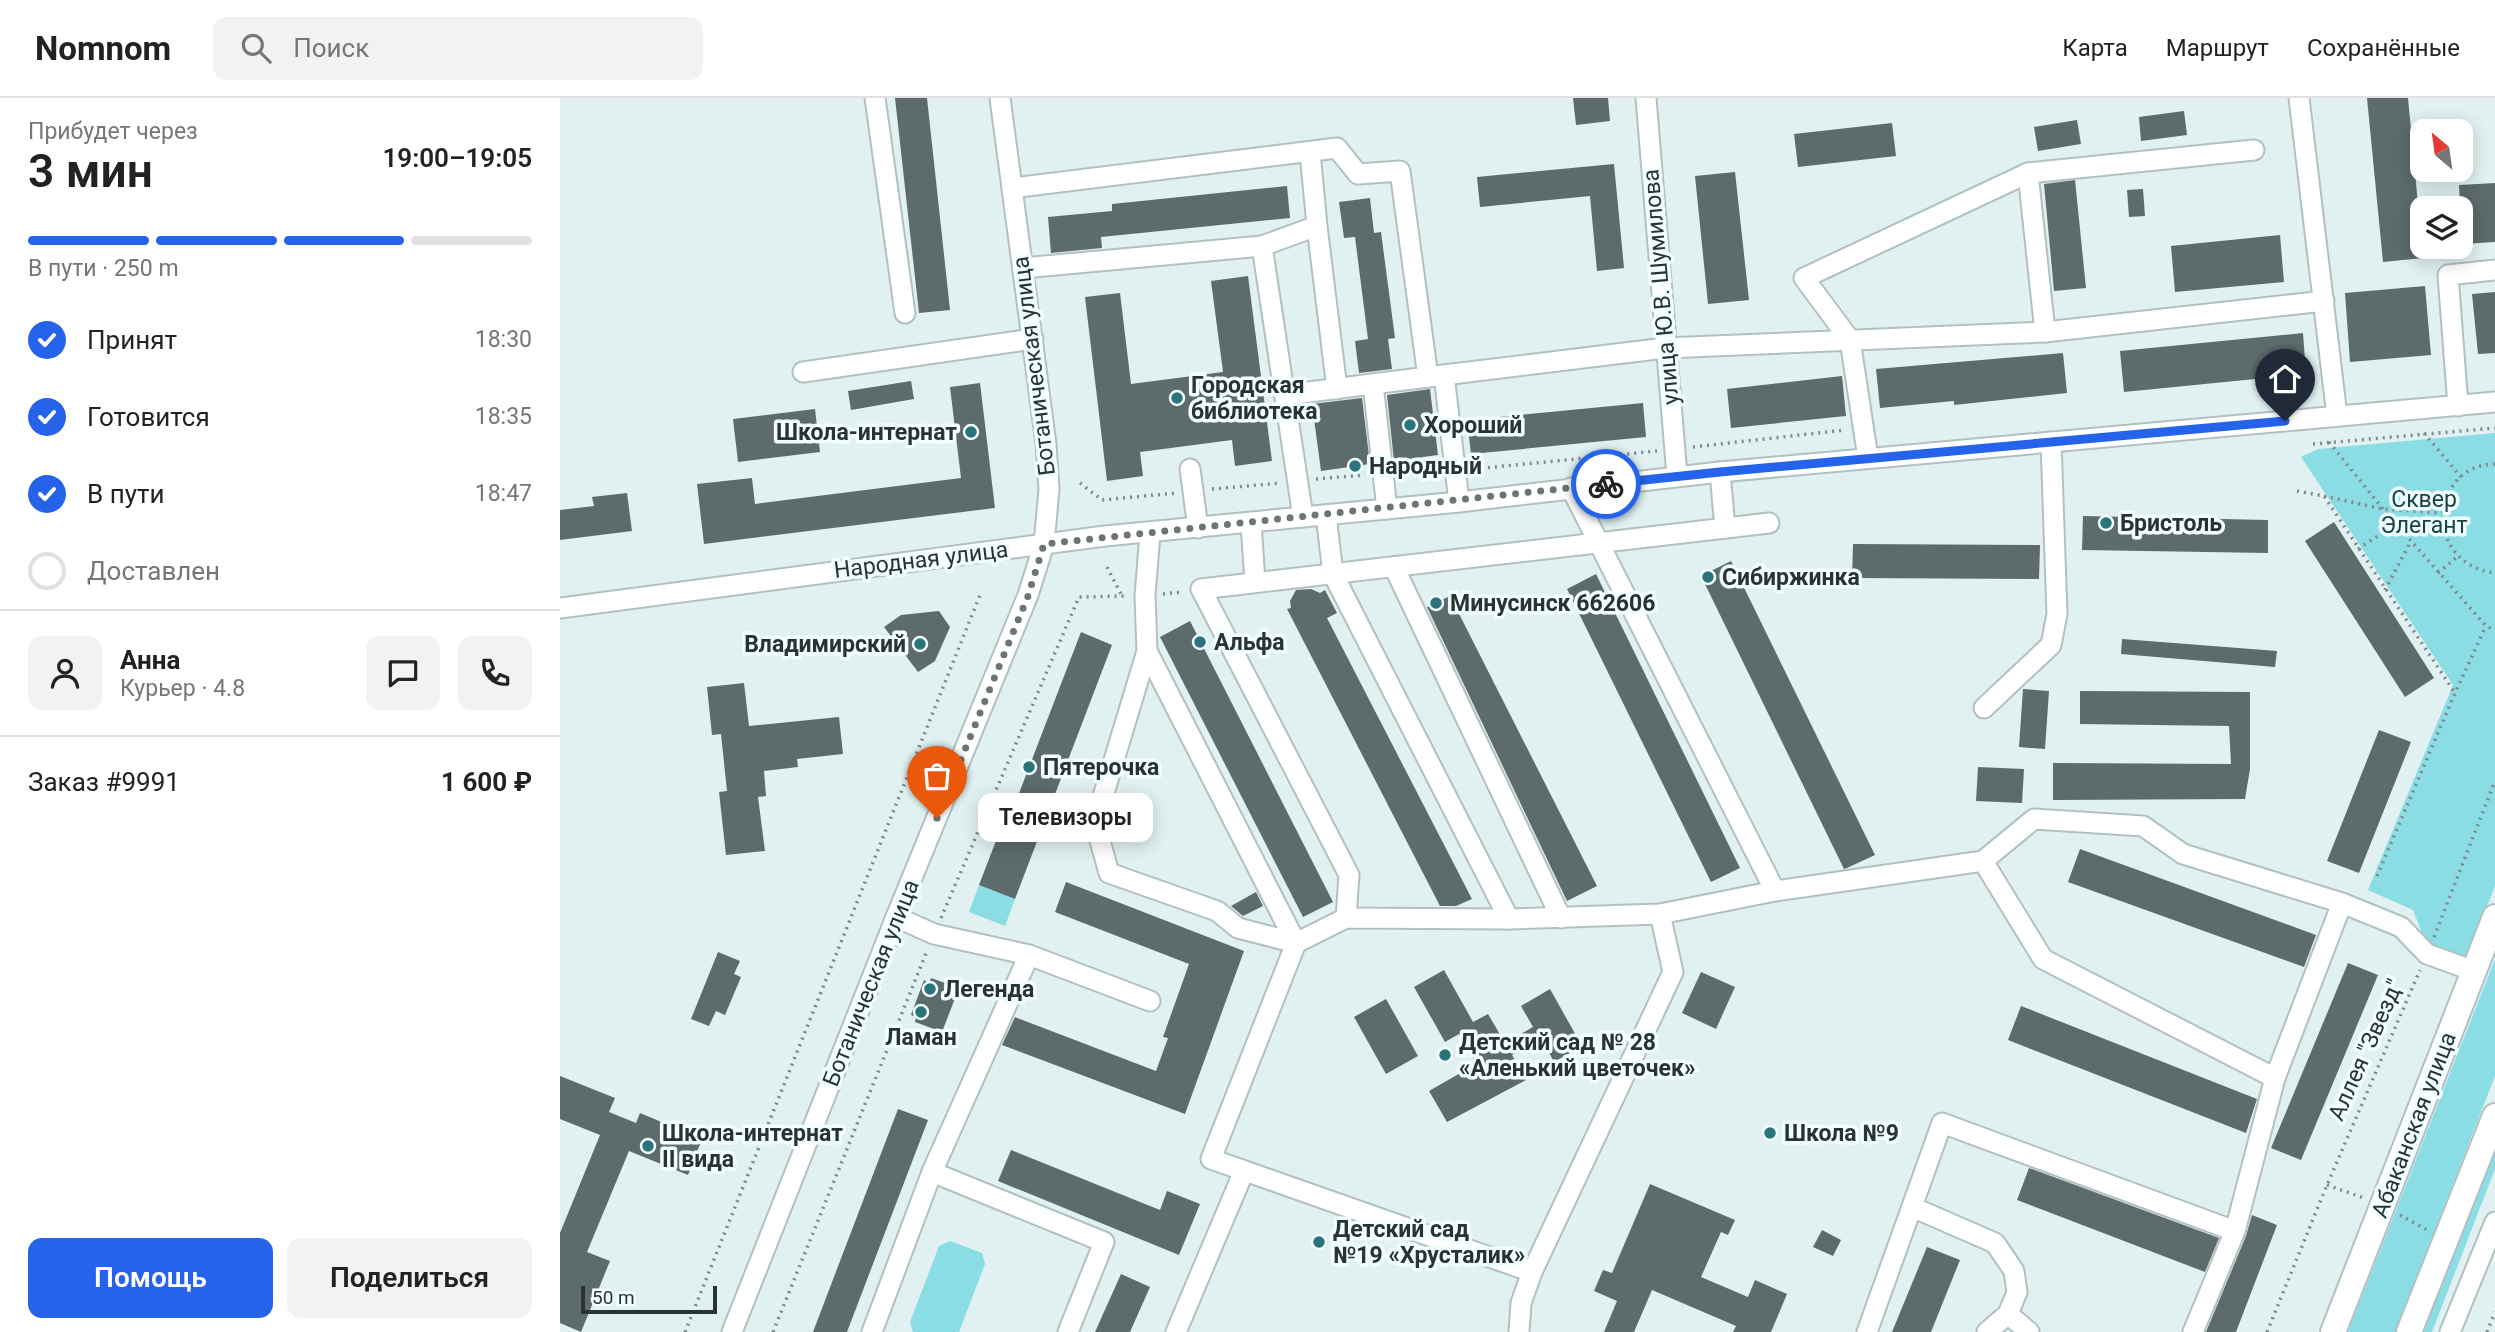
<!DOCTYPE html>
<html lang="ru">
<meta charset="utf-8">
<style>
body{margin:0;font-family:Roboto,sans-serif;background:#f2f2f2;color:#222;height:100vh;display:flex;flex-direction:column;font-size:26px;white-space:nowrap}
*{box-sizing:border-box;margin:0}
p{font-size:23px;color:#767676}
.icon{flex:none;width:38px;height:38px;fill:none;stroke:currentColor;stroke-width:2;stroke-linecap:round;stroke-linejoin:round}
.map{position:relative;flex:1;overflow:hidden}
.drawer{display:flex;flex-direction:column;background:#fff;width:560px}
.drawer>*{flex:none}
.needle{width:46px;rotate:331deg}
.controls{position:absolute;left:1850px;top:21px;display:grid;gap:14px}
.controls a{display:grid;place-items:center;width:63px;height:63px;border-radius:14px;background:#fff;box-shadow:0 4px 18px #0003;font-size:35px}
.scale{position:absolute;left:21px;bottom:18px;width:136px;box-sizing:border-box;padding-left:7px;border:4px solid #2b3232;border-top:0;font-size:19px;line-height:24px;white-space:nowrap;color:#2b3232;-webkit-text-stroke:5px #f0feff;paint-order:stroke}
.pin{position:absolute;display:grid;place-items:center;width:60px;height:60px;color:#fff;margin:-72px -30px;border-radius:50% 50% 50% 0;rotate:-45deg;box-shadow:0 0 7px #0007}
.pin .icon{rotate:45deg}
.courier{position:absolute;display:grid;place-items:center;width:70px;height:70px;margin:-35px;border:5px solid #2563eb;border-radius:50%;background:#fff;color:#222;box-shadow:0 2px 9px #0007}
.bubble{position:absolute;height:49px;border-radius:14px;background:#fff;box-shadow:0 4px 18px #0003;font-size:23px;font-weight:600;line-height:49px;text-align:center}
.head em{font-style:normal;font-weight:600}
.head div{display:flex;flex-direction:column-reverse}
.head{display:flex;align-items:center;justify-content:space-between;height:119px;padding:0 28px}
h1{font-size:46px;font-weight:600;line-height:52px}
.bar{display:grid;grid-template-columns:repeat(4,1fr);gap:10px 7px;align-content:center;height:84px;padding:0 28px}
.bar i{height:9px;border-radius:5px;background:#e0e0e0}
.bar .selected{background:#2563eb}
.bar p{grid-column:span 4}
.line{display:flex;align-items:center;gap:18px;padding:0 28px;border-top:2px solid #e0e0e0}
.line div{flex:1}
.round{display:grid;place-items:center;flex:none;width:74px;height:74px;border-radius:14px;background:#f2f2f2}
ol{padding:0 28px;list-style:none}
li{display:flex;align-items:center;gap:21px;height:77px}
li p{margin-inline-start:auto}
li .icon{padding:7px;border-radius:50%;background:#2563eb;color:#fff;stroke-width:4}
li:last-child{color:#767676}
li i{width:38px;height:38px;border:4px solid #e0e0e0;border-radius:50%}
.button{display:flex;gap:14px;margin-top:auto;padding:14px 28px}
.button a{flex:1;height:80px;border-radius:14px;background:#2563eb;color:#fff;font-size:28px;font-weight:600;line-height:80px;text-align:center}
.button a+a{background:#f2f2f2;color:#222}
header{display:flex;align-items:center;gap:42px;box-sizing:border-box;height:98px;padding:0 35px;background:#fff;border-bottom:2px solid #e0e0e0}
header strong{font-size:33px}
nav{display:flex;gap:38px;margin-inline-start:auto;font-size:24px}
.search{width:490px;height:63px;background:#f2f2f2;display:flex;align-items:center;gap:18px;box-sizing:border-box;padding:0 24px;border-radius:14px;color:#767676;font-size:26px}
main{display:flex;flex:1;min-height:0}
.map>svg:first-child{display:block}
.green{fill:#8adde5}
.building{fill:#5d6b6c}
.lines{fill:none;stroke-linecap:round;stroke-linejoin:round}
.minor-casing{stroke:#b1c1c2;stroke-width:23}
.major-casing{stroke:#b1c1c2;stroke-width:28}
.path{stroke:#7e898a;stroke-width:3.5;stroke-dasharray:2 5;stroke-linecap:butt}
.minor{stroke:#fff;stroke-width:19}
.major{stroke:#fff;stroke-width:24}
.done{stroke:#6b7575;stroke-width:7;stroke-dasharray:0 12.6}
.route{stroke:#2563eb;stroke-width:9}
.poi-dot{fill:#2b747b;stroke:#f0feff;stroke-width:2.5}
.labels{text-anchor:middle;dominant-baseline:central;stroke-width:7;stroke-linejoin:round;paint-order:stroke}
.street-label{font-size:23px;fill:#2b3232;stroke:#f0feff}
.poi-label{font-size:23px;font-weight:bold;fill:#2b3232;stroke:#f0feff;text-anchor:start}
.park-label{font-size:23px;fill:#194246;stroke:#f0feff}
</style>
<header>
<strong>Nomnom</strong>
<div class="search"><svg class="icon" aria-label="search" viewBox="0 0 24 24"><circle cx="10" cy="10" r="6"/><path d="M15 15l6 6"/></svg>Поиск</div>
<nav><a>Карта</a><a>Маршрут</a><a>Сохранённые</a></nav>
</header>
<main>
<section class="drawer">
<div class="head"><div><h1>3 мин</h1><p>Прибудет через</p></div><em>19:00–19:05</em></div>
<div class="bar"><i class="selected"></i><i class="selected"></i><i class="selected"></i><i></i><p>В пути · 250 m</p></div>
<ol>
<li><svg class="icon" aria-label="check" viewBox="0 0 24 24"><path d="M5 12l5 5 9-10"/></svg>Принят<p>18:30</p></li>
<li><svg class="icon" aria-label="check" viewBox="0 0 24 24"><path d="M5 12l5 5 9-10"/></svg>Готовится<p>18:35</p></li>
<li><svg class="icon" aria-label="check" viewBox="0 0 24 24"><path d="M5 12l5 5 9-10"/></svg>В пути<p>18:47</p></li>
<li><i></i>Доставлен</li>
</ol>
<div class="line" style="height:126px"><a class="round"><svg class="icon" aria-label="person" viewBox="0 0 24 24"><circle cx="12" cy="8" r="4"/><path d="M4 21q1-7 8-7t8 7"/></svg></a><div><b>Анна</b><p>Курьер · 4.8</p></div><a class="round"><svg class="icon" aria-label="chat" viewBox="0 0 24 24"><path d="M4 5h16v11H9l-5 4z"/></svg></a><a class="round"><svg class="icon" aria-label="phone" viewBox="0 0 24 24"><path d="M5 4h4l2 5-3 2q2 4 5 5l2-3 5 2v4C11 20 4 13 5 4z"/></svg></a></div>
<div class="line" style="height:91px"><div>Заказ #9991</div><b>1 600 ₽</b></div>
<div class="button"><a>Помощь</a><a>Поделиться</a></div>
</section>
<div class="map">
<svg width="1935" height="1234" viewBox="0 0 1935 1234">
<rect width="100%" height="100%" fill="#e1f1f2"/>
<g class="green">
<polygon points="1935,335 1935,788 1908,856 1901,859 1866,845 1853,812 1808,792 1893,587 1741,359 1758,351"/>
<polygon points="419,787 455,801 445,828 409,814"/>
<polygon points="1935,861 1935,978 1835,1234 1788,1234"/>
<polygon points="1935,1045 1935,1071 1872,1234 1860,1234"/>
<polygon points="390,1143 422,1155 425,1166 399,1234 353,1234 350,1224 379,1148"/>
</g>
<g class="building">
<polygon points="335,0 367,0 390,212 359,215"/>
<polygon points="1013,0 1048,0 1050,23 1016,27"/>
<polygon points="1807,0 1848,0 1863,160 1823,164"/>
<polygon points="1624,13 1627,37 1581,43 1579,19"/>
<polygon points="1517,22 1521,46 1478,53 1474,29"/>
<polygon points="1332,25 1336,58 1238,69 1234,36"/>
<polygon points="1054,66 1064,170 1037,173 1030,98 920,109 917,79"/>
<polygon points="1175,74 1189,202 1148,206 1135,78"/>
<polygon points="1515,82 1526,190 1494,193 1484,86"/>
<polygon points="1935,85 1935,144 1902,146 1899,87"/>
<polygon points="727,88 730,120 541,139 542,150 491,155 488,119 552,113 552,106"/>
<polygon points="1583,91 1585,118 1569,119 1567,92"/>
<polygon points="810,100 814,135 821,134 835,240 828,241 832,271 799,275 795,243 808,241 795,139 784,140 779,104"/>
<polygon points="1720,137 1724,184 1615,194 1611,148"/>
<polygon points="688,178 712,363 675,368 672,342 580,354 583,378 547,383 525,199 560,195 571,286 663,274 651,183"/>
<polygon points="1865,188 1871,257 1790,264 1785,195"/>
<polygon points="1935,194 1935,255 1918,256 1912,196"/>
<polygon points="1743,235 1746,276 1564,294 1560,253"/>
<polygon points="1503,255 1507,295 1394,307 1394,303 1320,310 1316,271"/>
<polygon points="1282,278 1286,318 1171,330 1167,291"/>
<polygon points="351,283 354,301 291,312 288,293"/>
<polygon points="420,285 435,410 144,446 137,386 192,380 195,406 401,380 390,289"/>
<polygon points="870,291 878,357 834,363 827,297"/>
<polygon points="802,300 810,366 761,373 752,306"/>
<polygon points="1083,305 1086,339 911,356 907,322"/>
<polygon points="255,311 260,354 178,364 173,321"/>
<polygon points="67,395 72,433 0,442 0,412 34,408 32,399"/>
<polygon points="1523,418 1708,422 1708,455 1522,452"/>
<polygon points="1774,424 1874,580 1845,599 1745,443"/>
<polygon points="1293,446 1480,447 1479,481 1292,480"/>
<polygon points="1171,463 1315,757 1287,770 1284,771 1141,478"/>
<polygon points="1036,476 1180,770 1151,784 1007,491"/>
<polygon points="751,491 760,495 765,492 777,515 767,520 912,801 896,808 880,808 727,511 731,510 730,503 736,492"/>
<polygon points="890,498 1037,788 1007,803 867,509"/>
<polygon points="379,513 390,529 375,563 358,574 324,529 341,517"/>
<polygon points="630,523 773,804 743,819 600,539"/>
<polygon points="521,534 552,547 455,801 419,787 447,714 451,716"/>
<polygon points="1562,541 1717,553 1715,569 1561,556"/>
<polygon points="184,585 189,628 279,619 283,656 237,661 238,669 204,673 206,698 198,699 205,753 166,757 159,694 167,693 161,636 152,637 147,589"/>
<polygon points="1463,591 1489,593 1485,651 1459,649"/>
<polygon points="1520,593 1690,594 1690,671 1685,701 1493,702 1493,665 1671,666 1669,628 1520,626"/>
<polygon points="1819,632 1851,644 1799,775 1767,763"/>
<polygon points="1418,669 1464,671 1462,705 1416,703"/>
<polygon points="1520,751 1756,837 1744,869 1508,784"/>
<polygon points="506,784 684,853 625,1016 442,947 455,919 596,973 608,940 603,939 629,866 495,814"/>
<polygon points="696,794 703,808 683,818 671,808"/>
<polygon points="158,854 180,863 174,876 181,879 165,917 156,913 149,928 131,921"/>
<polygon points="1788,865 1818,877 1741,1062 1711,1050"/>
<polygon points="884,872 913,924 928,916 945,945 973,929 961,908 990,891 1022,948 994,964 981,940 952,957 966,982 887,1024 869,993 916,966 899,936 885,944 854,889"/>
<polygon points="1141,874 1175,889 1156,931 1122,915"/>
<polygon points="371,880 399,890 382,934 355,924 356,919 351,917 364,882 369,885"/>
<polygon points="826,901 858,958 826,976 794,919"/>
<polygon points="1461,908 1697,1001 1686,1035 1448,942"/>
<polygon points="0,978 55,1000 49,1014 76,1025 80,1015 142,1041 128,1077 69,1053 27,1154 50,1163 21,1234 0,1225 0,1135 40,1037 0,1021"/>
<polygon points="338,1011 368,1022 287,1234 253,1234"/>
<polygon points="451,1052 600,1112 607,1093 640,1106 619,1157 438,1083"/>
<polygon points="1469,1070 1659,1140 1645,1174 1457,1102"/>
<polygon points="1090,1086 1175,1122 1168,1137 1161,1134 1141,1179 1188,1199 1195,1182 1227,1196 1211,1234 1173,1234 1176,1228 1092,1192 1074,1234 1044,1234 1057,1203 1034,1193 1043,1172 1052,1175"/>
<polygon points="1692,1117 1717,1127 1676,1234 1646,1234 1686,1138"/>
<polygon points="1262,1132 1281,1142 1273,1158 1253,1149"/>
<polygon points="1367,1149 1400,1162 1371,1234 1332,1234"/>
<polygon points="561,1176 590,1189 570,1234 535,1234"/>
</g>
<g class="lines">
<defs>
<g id="minor">
<polyline points="315,0 345,215"/>
<polyline points="1086,0 1117,378"/>
<polyline points="1739,0 1777,318"/>
<polyline points="1468,75 1485,234"/>
<polyline points="452,90 777,50 798,76 840,73 868,279"/>
<polyline points="757,128 777,291"/>
<polyline points="702,148 743,419"/>
<polyline points="463,170 702,148 757,128 750,54"/>
<polyline points="243,274 473,241"/>
<polyline points="884,277 1105,250 1485,234 1764,203"/>
<polyline points="813,286 827,411"/>
<polyline points="725,297 884,277 899,404"/>
<polyline points="1898,308 1888,177 1935,172"/>
<polyline points="1308,360 1290,242 1244,180 1468,75 1694,52"/>
<polyline points="630,371 638,430"/>
<polyline points="1160,374 1165,430"/>
<polyline points="1011,390 1215,793"/>
<polyline points="766,417 773,476 949,821"/>
<polyline points="691,425 695,484"/>
<polyline points="590,435 585,498 587,553 535,725 549,775 657,813 678,830 736,845"/>
<polyline points="834,469 1001,820"/>
<polyline points="0,510 545,438 899,404 1160,374 1935,304"/>
<polyline points="587,553 736,845"/>
<polyline points="1424,610 1491,547 1497,516 1491,344"/>
<polyline points="1423,763 1483,861 1715,980"/>
<polyline points="336,819 374,836 469,857 590,903"/>
<polyline points="786,820 789,777 641,491 1209,425"/>
<polyline points="372,1074 544,1144 508,1234"/>
<polyline points="1352,1109 1435,1145 1454,1173 1457,1194 1448,1216 1427,1234"/>
<polyline points="972,1174 651,1061 736,845 786,820 949,821 1100,816 1215,793 1423,763 1474,721 1583,728 1623,756 1782,805 1841,829 1867,856 1914,873"/>
<polyline points="1448,1216 1469,1234"/>
<polyline points="172,1234 336,819 468,497 484,446 489,391 486,346 440,0"/>
<polyline points="312,1234 372,1074 469,857"/>
<polyline points="616,1234 684,1073"/>
<polyline points="959,1234 961,1205 972,1174 1113,874 1100,816"/>
<polyline points="1307,1234 1382,1025 1675,1133"/>
<polyline points="1633,1234 1675,1133 1715,980 1782,805"/>
<polyline points="1890,1234 1935,1124"/>
</g>
<g id="major">
<polyline points="1773,1234 1935,819"/>
<polyline points="1849,1234 1935,1018"/>
</g>
</defs>
<use href="#minor" class="minor-casing"/>
<use href="#major" class="major-casing"/>
<g class="path">
<polyline points="1864,335 1901,379"/>
<polyline points="1769,344 1823,411 1926,528 1935,532"/>
<polyline points="1753,346 1935,330"/>
<polyline points="1133,349 1285,332"/>
<path d="M1935,366c-64,0 -74,99 0,109"/>
<polyline points="914,371 1097,353"/>
<polyline points="840,375 878,373"/>
<polyline points="756,381 805,377"/>
<polyline points="520,385 542,402 616,395"/>
<polyline points="652,391 721,385"/>
<polyline points="1737,393 1764,398 1895,595"/>
<polyline points="1764,398 1823,411 1882,415"/>
<polyline points="1798,451 1836,426"/>
<polyline points="547,469 562,498"/>
<polyline points="1878,475 1898,458"/>
<polyline points="1825,492 1850,445"/>
<polyline points="603,496 623,494"/>
<polyline points="1817,778 1895,595 1926,528"/>
<polyline points="381,820 519,499 567,498"/>
<polyline points="1874,839 1935,683"/>
<polyline points="1767,1087 1804,1100"/>
<polyline points="1840,1117 1867,1132"/>
<polyline points="125,1234 420,497"/>
<polyline points="213,1234 367,853"/>
<polyline points="1707,1234 1767,1087 1860,872"/>
<polyline points="1927,1234 1935,1214"/>
</g>
<use href="#minor" class="minor"/>
<use href="#major" class="major"/>
</g>
<g class="lines">
<polyline class="done" points="377,720 468,498 484,446 1046,386"/>
<polyline class="route" points="1046,386 1160,374 1725,323"/>
</g>
<g class="poi-dot">
<circle cx="617" cy="300" r="7"/>
<circle cx="850" cy="327" r="7"/>
<circle cx="411" cy="334" r="7"/>
<circle cx="795" cy="368" r="7"/>
<circle cx="1546" cy="425" r="7"/>
<circle cx="1148" cy="479" r="7"/>
<circle cx="876" cy="505" r="7"/>
<circle cx="640" cy="544" r="7"/>
<circle cx="360" cy="546" r="7"/>
<circle cx="469" cy="669" r="7"/>
<circle cx="370" cy="891" r="7"/>
<circle cx="361" cy="914" r="7"/>
<circle cx="885" cy="957" r="7"/>
<circle cx="1210" cy="1035" r="7"/>
<circle cx="88" cy="1048" r="7"/>
<circle cx="759" cy="1144" r="7"/>
</g>
<g class="labels">
<g class="street-label">
<text transform="translate(1101 189) rotate(-95)">улица Ю.В. Шумилова</text>
<text transform="translate(474 268) rotate(-97)">Ботаническая улица</text>
<text transform="translate(361 462) rotate(-7)">Народная улица</text>
<text transform="translate(311 885) rotate(-68)">Ботаническая улица</text>
<text transform="translate(1806 952) rotate(-66)">Аллея "Звезд"</text>
<text transform="translate(1854 1027) rotate(-69)">Абаканская улица</text>
</g>
<g class="poi-label">
<text x="631" y="287">Городская<tspan x="631" dy="26">библиотека</tspan></text>
<text x="864" y="327">Хороший</text>
<text x="397" y="334" text-anchor="end">Школа-интернат</text>
<text x="809" y="368">Народный</text>
<text x="1560" y="425">Бристоль</text>
<text x="1162" y="479">Сибиржинка</text>
<text x="890" y="505">Минусинск 662606</text>
<text x="654" y="544">Альфа</text>
<text x="346" y="546" text-anchor="end">Владимирский</text>
<text x="483" y="669">Пятерочка</text>
<text x="384" y="891">Легенда</text>
<text x="361" y="939" text-anchor="middle">Ламан</text>
<text x="899" y="944">Детский сад № 28<tspan x="899" dy="26">«Аленький цветочек»</tspan></text>
<text x="102" y="1035">Школа-интернат<tspan x="102" dy="26">II вида</tspan></text>
<text x="1224" y="1035">Школа №9</text>
<text x="773" y="1131">Детский сад<tspan x="773" dy="26">№19 «Хрусталик»</tspan></text>
</g>
<g class="park-label">
<text x="1864" y="401">Сквер<tspan x="1864" dy="26">Элегант</tspan></text>
</g>
</g>
</svg>
<div class="controls">
<a><svg class="needle" viewBox="-14 -14 28 28"><path d="M0-13l5 13h-10z" fill="#e53935"/><path d="M0 13l5-13h-10z" fill="#767676"/></svg></a>
<a><svg class="icon" aria-label="layers" viewBox="0 0 24 24"><path d="M12 4l9 5-9 5-9-5zM3 14l9 5 9-5"/></svg></a>
</div>
<div class="scale">50 m</div>
<div class="pin" style="left:377px;top:720px;background:#ea580c"><svg class="icon" aria-label="bag" viewBox="0 0 24 24"><path d="M5 8h14l-1 12H6zM9 8a3 3 0 0 1 6 0"/></svg></div>
<div class="pin" style="left:1725px;top:323px;background:#1f2937"><svg class="icon" aria-label="home" viewBox="0 0 24 24"><path d="M3 11l9-7 9 7M6 9v11h12V9"/></svg></div>
<div class="courier" style="left:1046px;top:386px"><svg class="icon" aria-label="bike" viewBox="0 0 24 24"><circle cx="6" cy="16" r="4"/><circle cx="18" cy="16" r="4"/><path d="M6 16l4-8h5l3 8M10 8l3 8H6M13 5h3"/></svg></div>
<div class="bubble" style="left:418px;top:695px;width:175px">Телевизоры</div>
</div>
</main>
